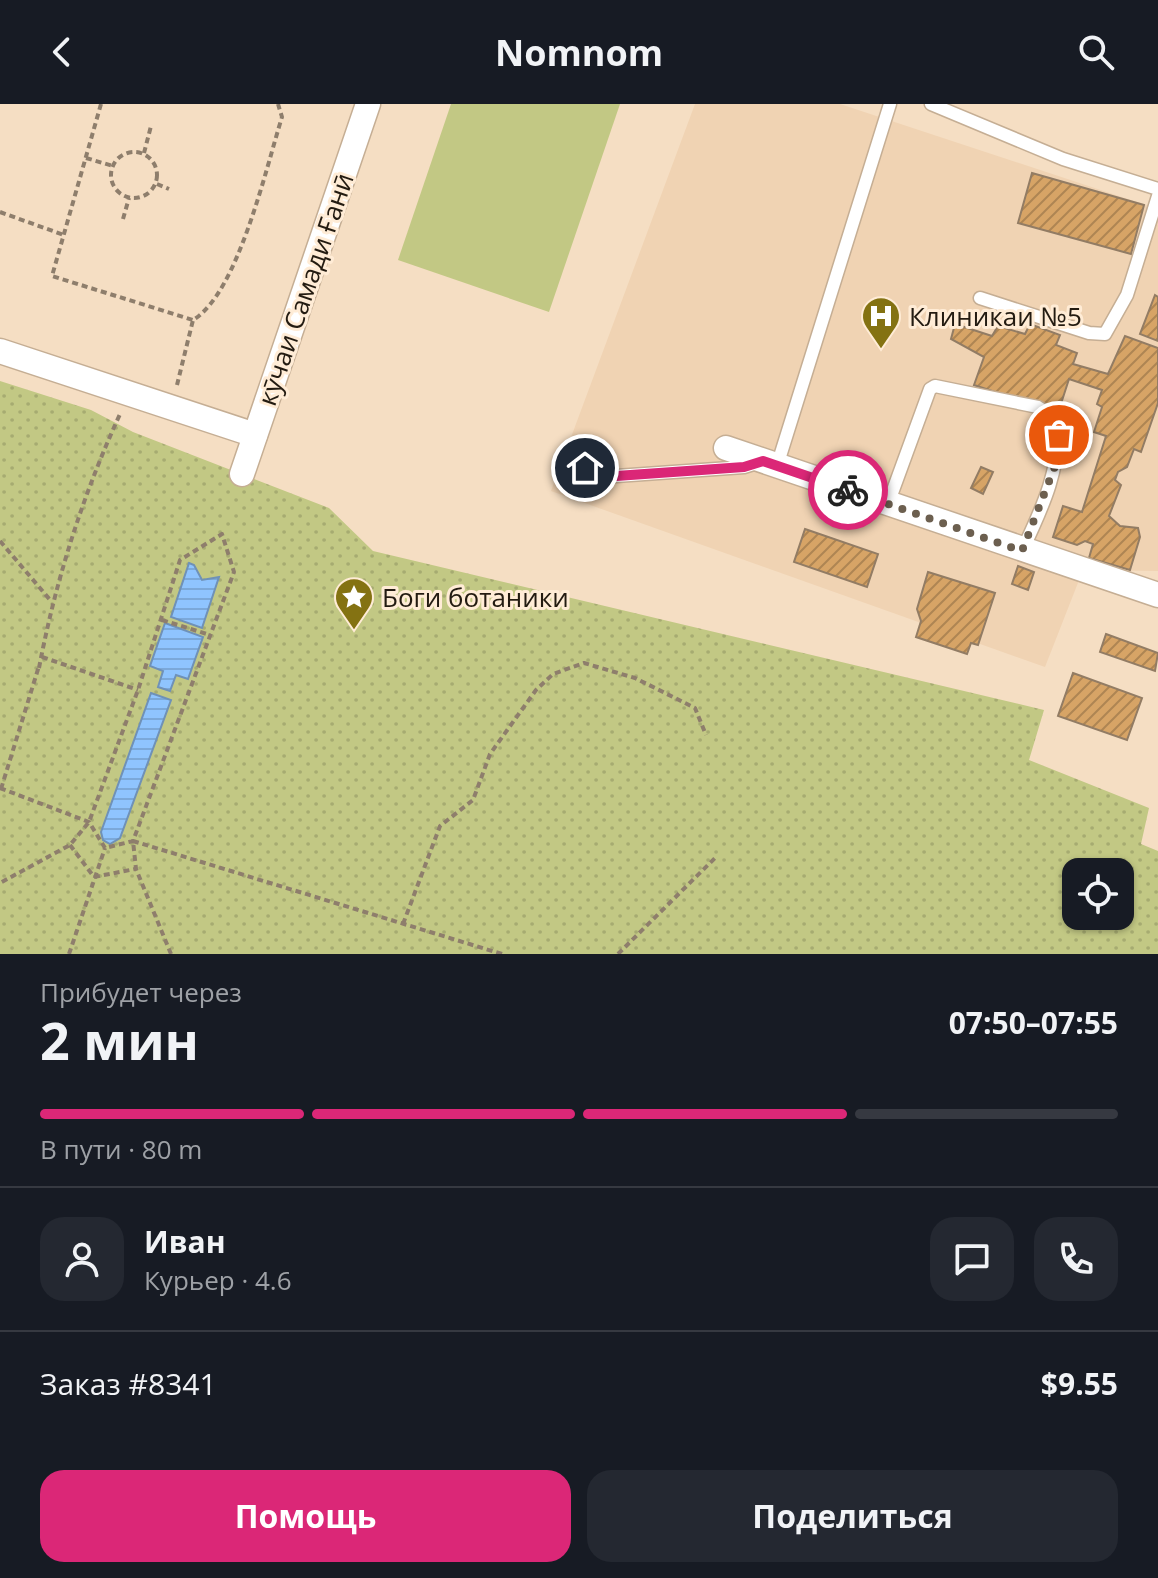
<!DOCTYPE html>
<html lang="ru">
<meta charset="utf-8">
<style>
body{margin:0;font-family:"Open Sans",sans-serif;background:#242831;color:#f1f3f6;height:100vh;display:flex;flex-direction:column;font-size:30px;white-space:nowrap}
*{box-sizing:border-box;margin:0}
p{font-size:26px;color:#9ea1a6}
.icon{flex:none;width:44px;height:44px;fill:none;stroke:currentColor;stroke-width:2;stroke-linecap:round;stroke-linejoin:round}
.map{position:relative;height:850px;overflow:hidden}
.drawer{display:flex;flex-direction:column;background:#171b24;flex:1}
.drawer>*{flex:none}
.buttons{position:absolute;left:1062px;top:754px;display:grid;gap:16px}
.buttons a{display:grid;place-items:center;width:72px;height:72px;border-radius:16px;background:#171b24;box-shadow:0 2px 6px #0004;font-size:40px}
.pin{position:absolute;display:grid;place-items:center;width:68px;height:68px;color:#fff;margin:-34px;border:4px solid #fff;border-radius:50%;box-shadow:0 2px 8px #0007}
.courier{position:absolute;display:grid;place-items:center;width:80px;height:80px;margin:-40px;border:6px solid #db2777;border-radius:50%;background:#fff;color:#222;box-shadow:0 2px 10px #0007}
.summary em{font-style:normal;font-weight:700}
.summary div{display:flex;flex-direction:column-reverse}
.summary{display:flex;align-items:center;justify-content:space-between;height:136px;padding:0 40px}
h1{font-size:52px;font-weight:700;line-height:60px}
.bar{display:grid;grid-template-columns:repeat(4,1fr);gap:12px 8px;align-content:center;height:96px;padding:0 40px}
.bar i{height:10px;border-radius:6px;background:#363941}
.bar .selected{background:#db2777}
.bar p{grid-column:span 4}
.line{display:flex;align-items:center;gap:20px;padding:0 40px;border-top:2px solid #363941}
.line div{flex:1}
.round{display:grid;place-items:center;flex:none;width:84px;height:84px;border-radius:24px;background:#242831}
.cta{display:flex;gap:16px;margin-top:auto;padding:16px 40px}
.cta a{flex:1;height:92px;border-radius:24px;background:#db2777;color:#fff;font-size:32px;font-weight:700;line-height:92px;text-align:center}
.cta a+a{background:#242831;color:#f1f3f6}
header{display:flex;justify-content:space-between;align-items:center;height:104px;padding:0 40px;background:#171b24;font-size:36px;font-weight:700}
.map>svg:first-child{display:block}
.built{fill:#f0d3b3}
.garden{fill:url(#garden-dots);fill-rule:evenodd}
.pitch{fill:#c2c884}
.water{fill:url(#water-rules);stroke:#6f91b7;stroke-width:2}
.building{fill:url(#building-hatch);stroke:#927c64;stroke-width:2}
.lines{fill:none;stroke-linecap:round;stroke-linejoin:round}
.lane-casing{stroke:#c5ae94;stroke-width:15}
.street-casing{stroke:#c5ae94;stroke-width:27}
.path{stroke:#8e7e6c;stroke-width:4;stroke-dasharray:6 4;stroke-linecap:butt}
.lane{stroke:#fff;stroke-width:12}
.street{stroke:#fff;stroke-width:24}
.done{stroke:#6c5f4f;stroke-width:8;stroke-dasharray:0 14.4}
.route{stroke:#db2777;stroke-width:10}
.labels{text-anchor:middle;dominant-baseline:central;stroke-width:6;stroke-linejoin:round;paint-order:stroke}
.street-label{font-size:26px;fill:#231b11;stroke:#ffecd6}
.poi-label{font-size:26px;fill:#231b11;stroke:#ffecd6;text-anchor:start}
</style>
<header><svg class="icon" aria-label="back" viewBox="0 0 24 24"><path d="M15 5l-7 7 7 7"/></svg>Nomnom<svg class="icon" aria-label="search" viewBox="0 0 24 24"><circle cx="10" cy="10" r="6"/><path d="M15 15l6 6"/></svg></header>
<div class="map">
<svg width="1158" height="850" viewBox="0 0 1158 850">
<defs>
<pattern id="garden-dots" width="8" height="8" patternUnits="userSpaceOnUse" patternTransform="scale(2)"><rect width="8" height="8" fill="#c2c884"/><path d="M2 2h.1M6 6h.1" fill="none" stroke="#a6ab71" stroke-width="1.8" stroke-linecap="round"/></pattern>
<pattern id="water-rules" width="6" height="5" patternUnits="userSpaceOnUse" patternTransform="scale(2)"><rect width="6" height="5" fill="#8fc4fe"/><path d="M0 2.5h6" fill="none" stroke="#7ba8d9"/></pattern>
<pattern id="building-hatch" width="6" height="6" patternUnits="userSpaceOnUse" patternTransform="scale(2)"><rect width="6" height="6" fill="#d7a466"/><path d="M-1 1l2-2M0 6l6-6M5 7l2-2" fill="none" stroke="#ae8553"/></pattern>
</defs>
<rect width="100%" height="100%" fill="#f5dec3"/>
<polygon class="built" points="695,0 840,0 1158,105 1158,467 1083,466 1045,563 551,387"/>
<path class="garden" d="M0,277l91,29 42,22 196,76 44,43 671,159 -15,50 120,48 -8,36 17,7v103h-1158zM1076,768h44v44h-44z"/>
<polygon class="pitch" points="451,0 620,0 549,208 398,156"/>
<g class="water">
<polygon points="189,459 194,461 202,476 219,473 202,524 171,513"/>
<polygon points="165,519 203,533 188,575 176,571 170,587 158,583 163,567 150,562"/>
<polygon points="151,589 171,596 120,734 110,740 103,736 101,728"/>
</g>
<g class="building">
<polygon points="1032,69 1144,101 1131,150 1018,119"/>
<polygon points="1155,191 1158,193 1158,237 1140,230"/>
<polygon points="955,220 992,232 998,222 1025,230 1030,220 1060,231 1056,241 1077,249 1073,260 1108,270 1125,232 1158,244 1158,299 1141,348 1134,345 1127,363 1118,368 1115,376 1121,381 1109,412 1120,422 1138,424 1140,433 1130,466 1089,454 1093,440 1085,437 1077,441 1053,433 1063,402 1082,408 1106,332 1094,328 1102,303 1097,300 1102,286 1069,275 1058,309 974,281 984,253 951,235"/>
<polygon points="981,363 993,368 983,390 971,384"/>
<polygon points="805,425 878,450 867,483 794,458"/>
<polygon points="1018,462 1034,468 1028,486 1012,480"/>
<polygon points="928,468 995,489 978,541 971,539 967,550 916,533 921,517 917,505"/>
<polygon points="1106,530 1158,549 1155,567 1100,548"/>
<polygon points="1073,569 1142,594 1127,636 1058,612"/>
</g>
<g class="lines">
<defs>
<g id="lane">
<polyline points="931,0 1063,55 1158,85"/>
<polyline points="980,194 1089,229 1105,230 1127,191 1158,92"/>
<polyline points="777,362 890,0"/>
<polyline points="585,364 602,373 744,363 760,358"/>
<path d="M888,400l42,-115 5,-3 103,21 18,11c8,45 -15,93 -34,133"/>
</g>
<g id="street">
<polyline points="0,247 255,331"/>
<polyline points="726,344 1158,491"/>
<polyline points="242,370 368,0"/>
</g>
</defs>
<use href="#lane" class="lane-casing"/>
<use href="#street" class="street-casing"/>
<g class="path">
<polyline points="101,0 52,172 193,216"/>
<circle cx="134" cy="71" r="23"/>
<polyline points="144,49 151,22"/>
<polyline points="86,54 113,62"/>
<polyline points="157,80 169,85"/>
<polyline points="0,108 64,131"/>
<polyline points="123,115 129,94"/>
<path d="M177,281l16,-65c45,-27 73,-152 89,-203l-4,-13"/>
<polyline points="0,437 51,497"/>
<polyline points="162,516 210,531"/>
<polyline points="42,553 138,586"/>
<path d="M39,564c17,-89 44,-174 82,-256"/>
<polyline points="0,684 89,718 105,744 133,737 234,468 222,430 180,456 138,586 89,718 70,741 0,779"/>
<polyline points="1,685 39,562"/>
<polyline points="70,741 94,773 135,765"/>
<polyline points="403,820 440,722 473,696 490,650 536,586 553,570 584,559 635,574 695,604 706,631"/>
<polyline points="69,850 105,744"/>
<polyline points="171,850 136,765 133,737 502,850"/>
<polyline points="618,850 716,753"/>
</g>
<use href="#lane" class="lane"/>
<use href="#street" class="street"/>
</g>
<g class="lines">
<polyline class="done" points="848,386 1022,447 1055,362 1059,331"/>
<polyline class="route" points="585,364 602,373 744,363 763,357 848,386"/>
</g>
<defs>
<symbol id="hospital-pin" viewBox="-11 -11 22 30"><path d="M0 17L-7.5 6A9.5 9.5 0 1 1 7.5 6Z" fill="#847212" stroke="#ffecd6"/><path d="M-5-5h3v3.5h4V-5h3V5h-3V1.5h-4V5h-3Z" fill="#fff"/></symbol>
<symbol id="sight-pin" viewBox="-11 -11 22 30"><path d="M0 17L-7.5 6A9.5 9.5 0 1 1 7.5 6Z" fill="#847212" stroke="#ffecd6"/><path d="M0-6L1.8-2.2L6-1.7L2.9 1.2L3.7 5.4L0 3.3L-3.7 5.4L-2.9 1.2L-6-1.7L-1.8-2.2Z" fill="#fff"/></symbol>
</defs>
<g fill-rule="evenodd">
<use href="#hospital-pin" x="859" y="190" width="44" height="60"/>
<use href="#sight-pin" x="332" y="471" width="44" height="60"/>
</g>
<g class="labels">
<g class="street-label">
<text transform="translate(305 185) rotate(-71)">кӯчаи Самади Ғанӣ</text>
</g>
<g class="poi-label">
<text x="909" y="212">Клиникаи №5</text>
<text x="382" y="493">Боги ботаники</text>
</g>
</g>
</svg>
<div class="buttons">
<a><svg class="icon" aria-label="locate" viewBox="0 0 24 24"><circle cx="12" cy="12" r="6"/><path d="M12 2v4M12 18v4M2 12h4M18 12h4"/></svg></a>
</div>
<div class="pin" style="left:1059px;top:331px;background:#ea580c"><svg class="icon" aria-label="bag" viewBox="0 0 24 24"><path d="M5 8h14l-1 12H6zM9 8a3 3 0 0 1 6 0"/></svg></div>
<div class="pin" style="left:585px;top:364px;background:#1f2937"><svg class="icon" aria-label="home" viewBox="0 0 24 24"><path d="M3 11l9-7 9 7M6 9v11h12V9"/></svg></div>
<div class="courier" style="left:848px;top:386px"><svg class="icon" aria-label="bike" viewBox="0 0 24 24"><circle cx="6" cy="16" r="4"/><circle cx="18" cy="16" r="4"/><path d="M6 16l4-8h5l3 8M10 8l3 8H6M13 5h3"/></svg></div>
</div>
<section class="drawer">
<div class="summary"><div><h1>2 мин</h1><p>Прибудет через</p></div><em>07:50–07:55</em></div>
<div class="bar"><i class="selected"></i><i class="selected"></i><i class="selected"></i><i></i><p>В пути · 80 m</p></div>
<div class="line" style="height:144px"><a class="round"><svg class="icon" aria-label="person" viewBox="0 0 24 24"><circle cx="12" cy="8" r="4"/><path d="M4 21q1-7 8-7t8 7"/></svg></a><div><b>Иван</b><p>Курьер · 4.6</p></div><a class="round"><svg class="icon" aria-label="chat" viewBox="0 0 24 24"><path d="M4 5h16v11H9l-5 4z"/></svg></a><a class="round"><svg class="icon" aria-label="phone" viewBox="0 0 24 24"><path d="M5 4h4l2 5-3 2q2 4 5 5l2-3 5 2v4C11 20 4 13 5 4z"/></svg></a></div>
<div class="line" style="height:104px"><div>Заказ #8341</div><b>$9.55</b></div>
<div class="cta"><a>Помощь</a><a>Поделиться</a></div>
</section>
